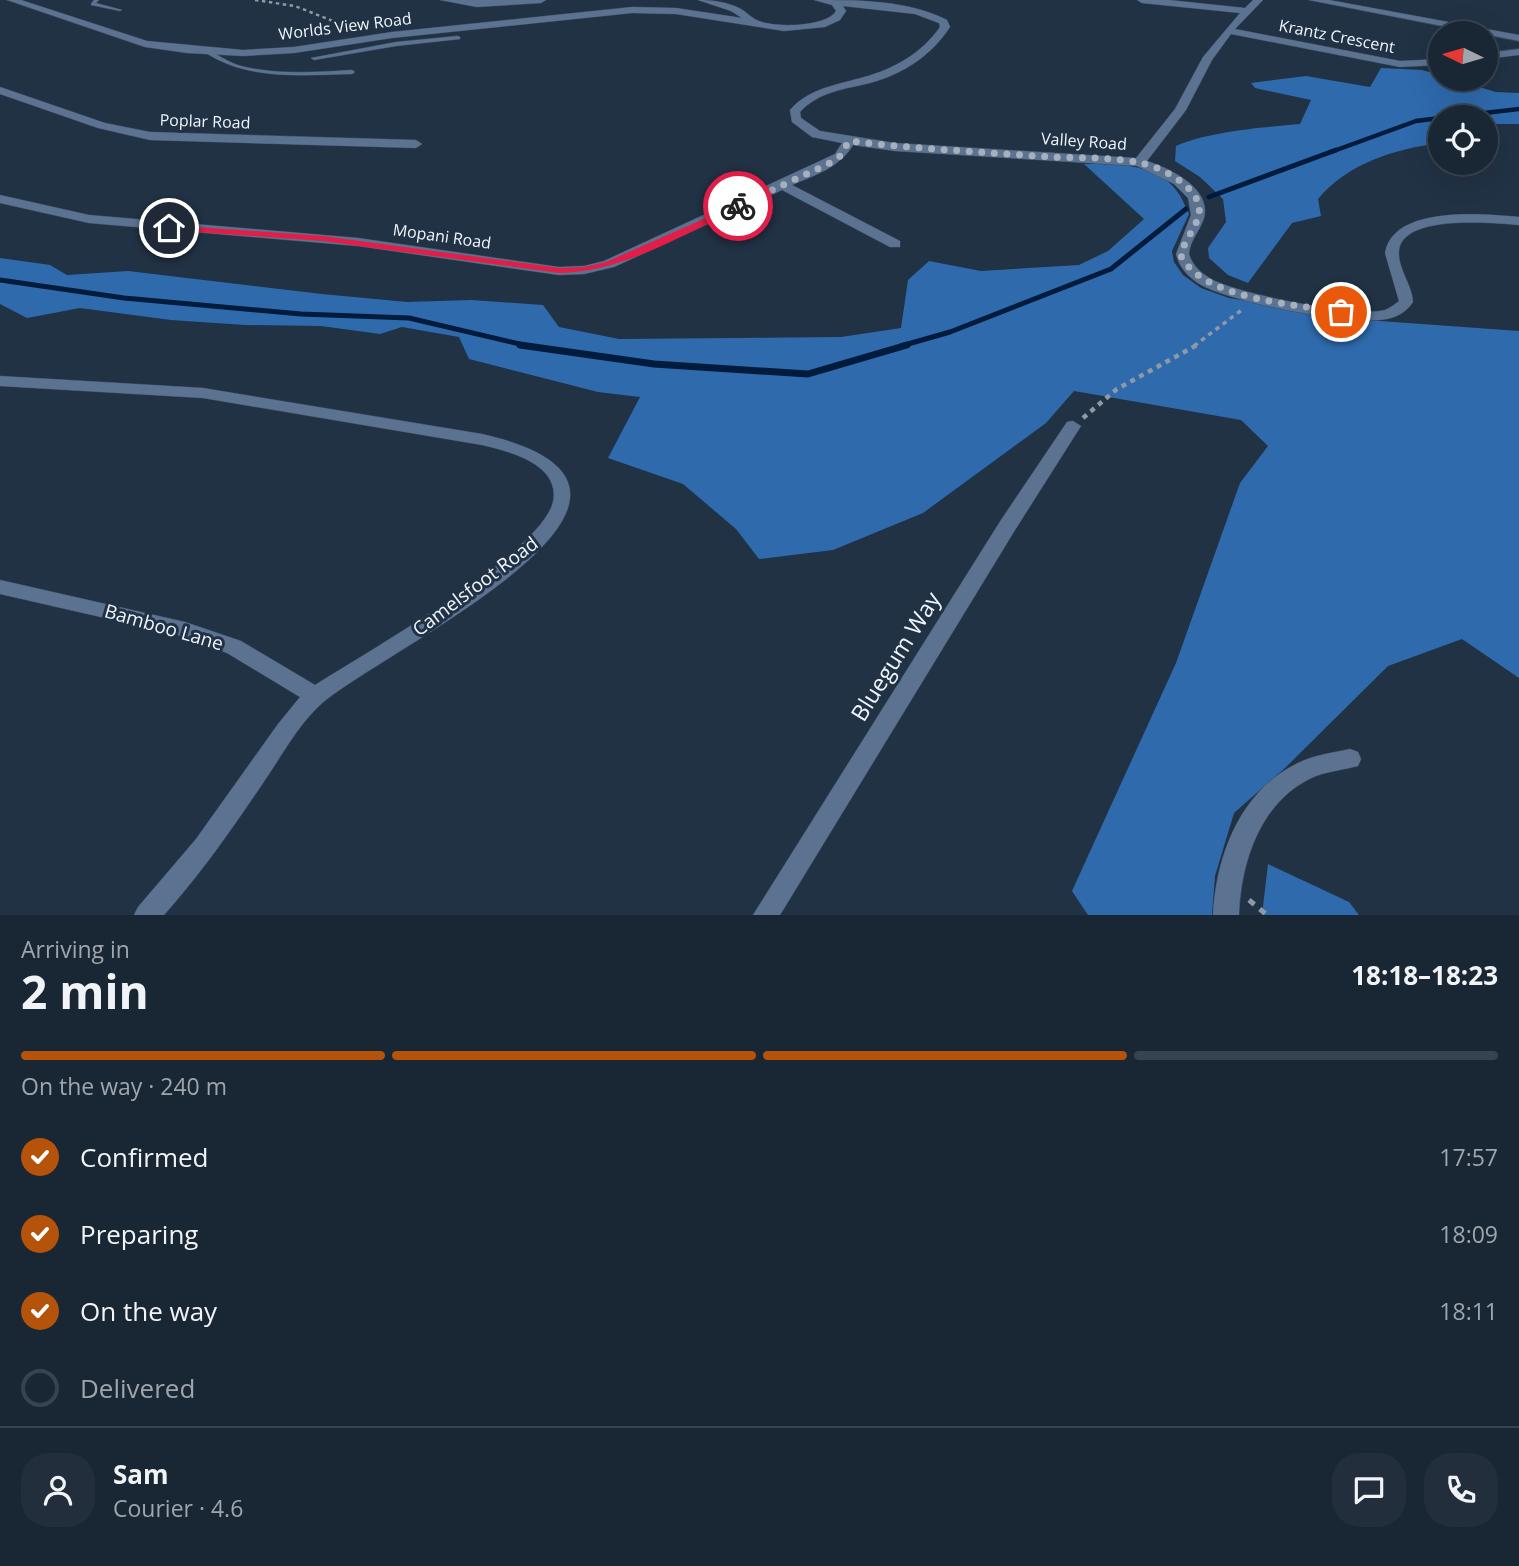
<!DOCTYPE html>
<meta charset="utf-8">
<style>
body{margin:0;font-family:"Open Sans",sans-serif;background:#222e3c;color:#f1f3f6;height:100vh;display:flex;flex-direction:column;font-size:26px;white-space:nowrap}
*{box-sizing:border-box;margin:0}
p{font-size:23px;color:#9fa5ac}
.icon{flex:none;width:38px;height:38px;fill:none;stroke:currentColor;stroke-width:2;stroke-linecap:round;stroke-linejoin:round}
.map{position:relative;height:915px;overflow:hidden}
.sheet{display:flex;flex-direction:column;background:#192634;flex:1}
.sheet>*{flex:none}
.needle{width:46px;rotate:275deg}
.controls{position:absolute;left:1428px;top:21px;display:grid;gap:14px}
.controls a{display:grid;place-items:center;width:70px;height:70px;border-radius:50%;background:#192634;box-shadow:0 7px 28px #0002,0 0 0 2px #37434f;font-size:35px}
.pin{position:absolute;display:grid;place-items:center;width:60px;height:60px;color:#fff;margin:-30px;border:4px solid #fff;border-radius:50%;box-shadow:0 2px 7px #0007}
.courier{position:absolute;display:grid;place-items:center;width:70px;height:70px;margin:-35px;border:5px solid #e11d48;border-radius:50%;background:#fff;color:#222;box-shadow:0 2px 9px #0007}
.headline em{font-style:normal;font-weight:700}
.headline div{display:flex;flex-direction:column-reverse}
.headline{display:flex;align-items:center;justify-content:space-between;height:119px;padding:0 21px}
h1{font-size:46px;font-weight:700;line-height:52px}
.bar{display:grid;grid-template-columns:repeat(4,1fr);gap:10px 7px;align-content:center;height:84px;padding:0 21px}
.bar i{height:9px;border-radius:5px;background:#37434f}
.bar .selected{background:#b45309}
.bar p{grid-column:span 4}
.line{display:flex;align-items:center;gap:18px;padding:0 21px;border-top:2px solid #37434f}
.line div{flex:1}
.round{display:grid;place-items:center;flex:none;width:74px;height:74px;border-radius:28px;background:#222e3c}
ol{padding:0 21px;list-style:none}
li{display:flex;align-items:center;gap:21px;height:77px}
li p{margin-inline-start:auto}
li .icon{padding:7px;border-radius:50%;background:#b45309;color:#fff;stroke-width:4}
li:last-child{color:#9fa5ac}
li i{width:38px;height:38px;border:4px solid #37434f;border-radius:50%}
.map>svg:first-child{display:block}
.forest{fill:#2f6aad}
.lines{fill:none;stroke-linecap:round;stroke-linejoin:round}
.stream-far2{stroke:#001b3c;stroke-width:4.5}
.stream-far1{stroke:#001b3c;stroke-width:5}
.stream{stroke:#001b3c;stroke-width:7}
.lane-casing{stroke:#3e4d5f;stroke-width:1}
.street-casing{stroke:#3e4d5f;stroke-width:1}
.path-far3{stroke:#8d99a6;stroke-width:2.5;stroke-dasharray:3.5 3.5;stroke-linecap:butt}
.path-far2{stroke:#8d99a6;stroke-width:3.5;stroke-dasharray:4.5 4.5;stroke-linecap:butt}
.path-far1{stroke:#8d99a6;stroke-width:4.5;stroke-dasharray:5 5;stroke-linecap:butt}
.path{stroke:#8d99a6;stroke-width:5;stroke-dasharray:7 7;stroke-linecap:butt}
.lane{fill:#5b7391;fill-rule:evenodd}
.street{fill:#5b7391;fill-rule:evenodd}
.route{fill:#e11d48}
.done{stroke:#a7b1bd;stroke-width:7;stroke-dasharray:0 12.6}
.labels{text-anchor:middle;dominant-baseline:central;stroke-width:6;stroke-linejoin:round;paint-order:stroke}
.far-street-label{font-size:16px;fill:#eff5fd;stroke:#213245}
.street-label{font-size:19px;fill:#eff5fd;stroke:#213245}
.near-street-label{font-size:23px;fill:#eff5fd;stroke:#213245}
</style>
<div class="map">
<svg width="1519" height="915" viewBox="0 0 1519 915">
<rect width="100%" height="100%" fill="#213245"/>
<g class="forest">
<path d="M1381,68l41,2 18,5v4h12l44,13 23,1v31h-33v-7h-46v26c-45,6 -92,20 -122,56l3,17 -29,7 -44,60 -20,-8 -19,-17 -1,-10 18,-26 -3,-23 -23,-22 -25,-16 1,-15c31,-14 89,-19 124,-22l11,-24 -56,-12 -4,-5 55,-7 64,11z"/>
<path d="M1084,164c30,0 72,-1 92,26 6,7 9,16 13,24l-17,37 2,11 9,13 18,13 28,10 137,22 153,11v347l-57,-39 -74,27 -103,102 -51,45 -19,63 -3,39h-124l-16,-24 104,-228 64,-180 28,-37 -27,-26 -167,-29 -28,32 -123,90 -90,37 -74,9 -23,-30 -53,-45 -75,-26 32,-61 -42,-5 -129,-33 -10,-22 -57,-10 -22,7 -59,-8 -76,-1 -74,-5 -91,-12 -53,10 -27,-14v-46l50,7 17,10 61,-4 194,23 85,8 64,-2 72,5 16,22 60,12 222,-2 60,-9 7,-48 21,-19 52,10 98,-6 29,-14 36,-32z"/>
<polygon points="1268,864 1349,902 1359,915 1262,915"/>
</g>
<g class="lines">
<g class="stream-far2">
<polyline points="1450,117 1519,109"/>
<polyline points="1331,152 1416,121 1440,118"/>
</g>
<g class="stream-far1">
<polyline points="1209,197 1336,150"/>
<polyline points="0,280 124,298 301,314 409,318 528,346"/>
<polyline points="901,346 950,332 1111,269 1186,209"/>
</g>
<polyline class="stream" points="520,345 654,364 808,374 907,345"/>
<defs>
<g id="lane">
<polygon points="94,0 99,0 96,3 122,10 120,11 91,5 91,4"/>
<polygon points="458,36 460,37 460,39 396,46 314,60 311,58 396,42"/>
<path d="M206,51c11,2 23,12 35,15 36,9 75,6 111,4l3,2 -3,2c-49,1 -103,7 -146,-21z"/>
</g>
<g id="street">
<path d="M7,0h14l126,41 96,9 51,-3 98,-15 240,-25 44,1 66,10 -11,-7 -33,-11c14,0 30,2 43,9 5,3 12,10 18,12 16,7 68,6 77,-10l-4,-6 -18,-5c44,0 94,0 133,20l3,7c-19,29 -47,47 -80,56 -25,6 -52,9 -70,29l1,6 19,13 75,12 241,15 39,-49 28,-52 37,-44 -98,-10 -5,-3h32l76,8 8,-8h10l-28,29 165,32 40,-2v6l-40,2 -169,-33 -19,26 -26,50 -39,51c22,7 65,27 57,57 -4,13 -14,22 -15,36 4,13 14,21 26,27 27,13 142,37 170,29 5,-2 10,-6 14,-9l-14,-48c8,-48 99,-39 134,-36v8c-26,-2 -115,-11 -120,25 -2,18 13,34 14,52 -6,9 -15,15 -26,17 -36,7 -151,-16 -184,-33 -13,-7 -24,-18 -27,-32l15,-39 -3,-17 -14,-14 -37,-18 -242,-15 -42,-6c-14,23 -38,30 -61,40l108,56v6h-10l-108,-57 -168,77 -30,7 -25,1 -201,-29 -269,-23 -89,-20v-8l89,20 269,23 201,29 25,-1 20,-5 231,-107 7,-11 -30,-6 -20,-15 -2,-12c19,-22 47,-25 74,-33 30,-8 58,-24 76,-50l-1,-4 -24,-9 -72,-8 3,5 -6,9 -15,7 -41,4 -108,-17 -44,-1 -240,25 -98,15 -51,3 -56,-3 -42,-6z"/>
<polygon points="440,0 546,0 541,3 477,7"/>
<polygon points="1309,0 1329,0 1519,35 1519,41"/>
<polygon points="1519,49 1519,55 1486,59 1486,53"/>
<polygon points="0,87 105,123 150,132 416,140 422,144 416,148 150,140 98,128 0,94"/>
<path d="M0,376l203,12 279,46c250,57 -105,218 -163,272 -23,22 -38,51 -56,77 -29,43 -58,85 -92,124l-7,8h-30l4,-8 58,-68 82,-115 22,-27 -73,-44 -52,-19 -175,-40v-14l185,42 56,19 74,44c49,-31 226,-132 238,-183 8,-38 -45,-51 -71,-57l-279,-47 -203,-12z"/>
<polygon points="1073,421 1081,426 1015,530 780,915 753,915 1001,520 1067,422"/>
<path d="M1350,749l8,3 3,7 -3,7c-14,4 -29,5 -42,10 -55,23 -75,85 -77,139h-26c3,-60 28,-125 85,-152 16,-8 34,-10 52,-14z"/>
</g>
</defs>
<use href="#lane" class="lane-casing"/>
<use href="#street" class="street-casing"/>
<polyline class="path-far3" points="255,0 295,6 348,27"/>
<polyline class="path-far2" points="1194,346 1243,309"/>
<polyline class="path-far1" points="1083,418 1117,389 1197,345"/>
<polyline class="path" points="1249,900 1267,915"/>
<use href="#lane" class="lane"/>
<use href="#street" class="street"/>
</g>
<path class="route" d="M738,204l3,4c-58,26 -118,64 -182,65l-236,-32 -154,-11 -5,-2 5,-3 154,11 236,32 25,-1 22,-5z"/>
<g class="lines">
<path class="done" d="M738,206l90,-42 12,-8 9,-15c67,8 134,11 202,16 29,1 62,0 90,6 20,4 54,22 58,43 3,17 -16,33 -18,50 23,44 115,48 160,56"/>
</g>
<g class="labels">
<g class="far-street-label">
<text transform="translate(345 26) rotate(-7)">Worlds View Road</text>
<text transform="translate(1337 36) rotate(11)">Krantz Crescent</text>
<text transform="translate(205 121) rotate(2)">Poplar Road</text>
<text transform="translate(1084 141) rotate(4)">Valley Road</text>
<text transform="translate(442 236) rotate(8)">Mopani Road</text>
</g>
<g class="street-label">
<text transform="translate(475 586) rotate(-37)">Camelsfoot Road</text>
<text transform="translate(164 627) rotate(16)">Bamboo Lane</text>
</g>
<g class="near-street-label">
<text transform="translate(895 656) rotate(-58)">Bluegum Way</text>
</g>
</g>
</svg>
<div class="controls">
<a><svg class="needle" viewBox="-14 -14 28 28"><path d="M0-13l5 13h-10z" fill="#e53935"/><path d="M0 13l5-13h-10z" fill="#9fa5ac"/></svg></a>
<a><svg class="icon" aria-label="locate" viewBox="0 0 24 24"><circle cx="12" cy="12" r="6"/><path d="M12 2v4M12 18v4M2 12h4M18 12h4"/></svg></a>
</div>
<div class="pin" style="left:1341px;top:312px;background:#ea580c"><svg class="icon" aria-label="bag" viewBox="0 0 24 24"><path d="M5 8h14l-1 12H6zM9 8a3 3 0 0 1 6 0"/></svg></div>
<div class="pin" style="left:169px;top:228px;background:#1f2937"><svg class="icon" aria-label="home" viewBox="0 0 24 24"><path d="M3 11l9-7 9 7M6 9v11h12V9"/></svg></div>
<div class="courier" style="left:738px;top:206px"><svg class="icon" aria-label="bike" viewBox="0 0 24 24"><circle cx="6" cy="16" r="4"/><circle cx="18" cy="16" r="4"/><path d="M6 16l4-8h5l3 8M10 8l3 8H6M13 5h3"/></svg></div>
</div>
<section class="sheet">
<div class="headline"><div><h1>2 min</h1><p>Arriving in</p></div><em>18:18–18:23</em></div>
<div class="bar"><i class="selected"></i><i class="selected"></i><i class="selected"></i><i></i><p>On the way · 240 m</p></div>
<ol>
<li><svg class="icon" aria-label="check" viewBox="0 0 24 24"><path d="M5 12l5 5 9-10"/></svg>Confirmed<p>17:57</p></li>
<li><svg class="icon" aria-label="check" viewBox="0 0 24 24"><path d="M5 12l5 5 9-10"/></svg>Preparing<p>18:09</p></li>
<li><svg class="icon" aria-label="check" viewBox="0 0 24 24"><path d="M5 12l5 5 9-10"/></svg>On the way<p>18:11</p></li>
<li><i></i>Delivered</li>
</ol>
<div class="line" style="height:126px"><a class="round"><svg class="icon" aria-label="person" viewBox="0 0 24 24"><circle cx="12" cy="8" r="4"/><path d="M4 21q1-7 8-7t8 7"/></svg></a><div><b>Sam</b><p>Courier · 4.6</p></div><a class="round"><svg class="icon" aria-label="chat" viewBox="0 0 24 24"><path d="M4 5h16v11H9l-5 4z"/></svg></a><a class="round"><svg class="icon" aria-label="phone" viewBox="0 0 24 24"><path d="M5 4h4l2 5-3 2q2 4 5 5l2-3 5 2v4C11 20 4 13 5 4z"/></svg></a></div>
</section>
